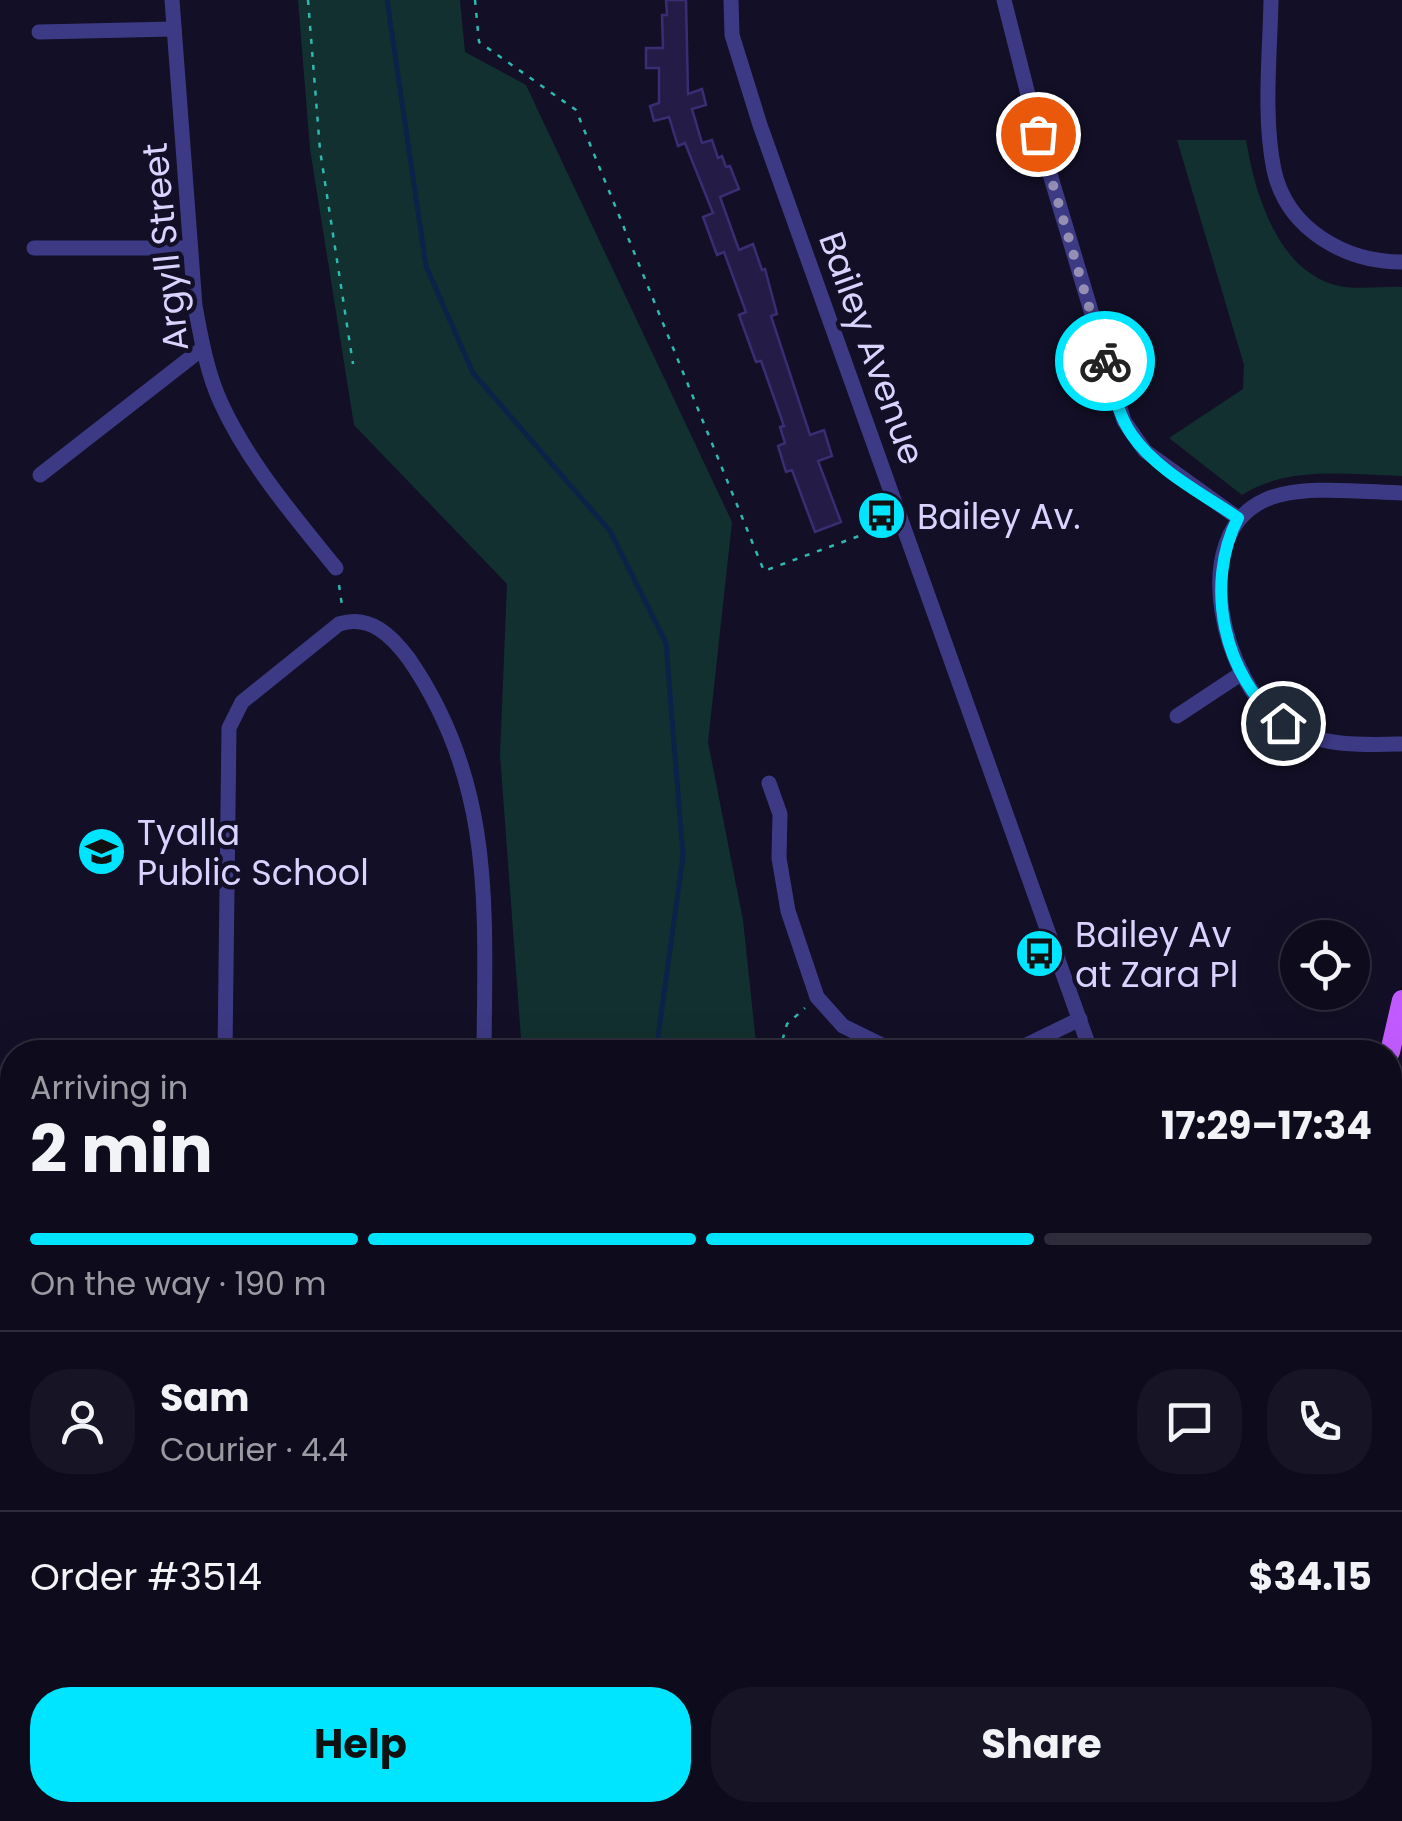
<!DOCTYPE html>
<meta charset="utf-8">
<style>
body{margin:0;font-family:Poppins,sans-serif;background:#171425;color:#f1f3f6;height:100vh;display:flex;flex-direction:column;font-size:38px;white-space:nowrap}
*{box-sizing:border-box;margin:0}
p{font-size:32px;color:#9b9ba3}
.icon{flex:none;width:55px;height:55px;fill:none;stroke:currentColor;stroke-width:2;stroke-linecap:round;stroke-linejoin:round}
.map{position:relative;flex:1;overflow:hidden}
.sheet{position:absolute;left:0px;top:1040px;width:1402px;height:782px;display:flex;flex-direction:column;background:#0e0b1c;border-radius:40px 40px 0 0;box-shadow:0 10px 40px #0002,0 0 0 2px #2e2b3b}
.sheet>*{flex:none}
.buttons{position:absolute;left:1280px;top:920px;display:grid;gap:20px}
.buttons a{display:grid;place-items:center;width:90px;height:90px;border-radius:50%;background:#0e0b1c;box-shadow:0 10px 40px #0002,0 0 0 2px #2e2b3b;font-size:50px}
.pin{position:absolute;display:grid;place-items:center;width:85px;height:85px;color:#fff;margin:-42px;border:5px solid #fff;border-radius:50%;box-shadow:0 2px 10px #0007}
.courier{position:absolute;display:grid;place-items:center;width:100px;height:100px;margin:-50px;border:8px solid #00e5ff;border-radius:50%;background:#fff;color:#222;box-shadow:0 2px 12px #0007}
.summary em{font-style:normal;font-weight:700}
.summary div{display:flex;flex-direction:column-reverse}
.summary{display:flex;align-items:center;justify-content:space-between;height:170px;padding:0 30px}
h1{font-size:65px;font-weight:700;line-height:75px}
.bar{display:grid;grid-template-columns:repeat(4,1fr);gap:15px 10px;align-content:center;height:120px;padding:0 30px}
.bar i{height:12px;border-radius:8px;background:#2e2b3b}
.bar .current{background:#00e5ff}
.bar p{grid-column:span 4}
.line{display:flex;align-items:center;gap:25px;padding:0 30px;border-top:2px solid #2e2b3b}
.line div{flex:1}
.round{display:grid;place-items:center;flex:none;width:105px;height:105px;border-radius:40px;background:#171425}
.button{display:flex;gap:20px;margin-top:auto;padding:20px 30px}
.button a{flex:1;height:115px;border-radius:40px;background:#00e5ff;color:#111;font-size:40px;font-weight:700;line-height:115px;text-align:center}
.button a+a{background:#171425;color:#f1f3f6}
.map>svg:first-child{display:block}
.green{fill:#12302f}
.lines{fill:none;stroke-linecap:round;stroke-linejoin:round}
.stream{stroke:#0c2248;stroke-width:5}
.building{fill:#241b47;stroke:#3b2d73;stroke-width:2.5}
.path{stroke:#2fb8b0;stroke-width:2.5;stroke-dasharray:5 8;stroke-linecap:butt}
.minor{stroke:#3d3a85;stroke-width:15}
.major{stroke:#c25bff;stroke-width:20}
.done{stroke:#948fb3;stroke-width:10;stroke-dasharray:0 18}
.route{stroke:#00e5ff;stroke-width:12}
.labels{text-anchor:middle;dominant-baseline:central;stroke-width:9;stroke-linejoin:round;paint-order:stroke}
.street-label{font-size:35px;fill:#d9d4ff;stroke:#130f26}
.poi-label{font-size:35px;fill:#d9d4ff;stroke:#130f26;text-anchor:start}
</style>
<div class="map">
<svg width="1402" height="1821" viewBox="0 0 1402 1821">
<rect width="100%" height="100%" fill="#130f26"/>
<g class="green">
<polygon points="298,0 460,0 465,52 526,85 732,522 708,742 743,920 757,1052 522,1052 500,755 507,584 354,425 310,149"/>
<path d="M1177,140h69c9,53 31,132 93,146 19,4 43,0 63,1v189c-53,-1 -114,-11 -160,19l-73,-57 74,-49 1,-24z"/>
</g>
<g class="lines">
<g class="stream">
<polyline points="387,0 426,266 473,373 610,531 666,643 683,856 656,1052"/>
<polyline points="730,1821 744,1810"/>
</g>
</g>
<polygon class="building" points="666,0 686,0 688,94 702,89 706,105 692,109 702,143 712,140 718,158 722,156 726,167 730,166 739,189 720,197 739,250 753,244 762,270 765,269 777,314 771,316 810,435 824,430 832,456 818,461 841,522 815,532 792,470 786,472 778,446 785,443 780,427 784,426 761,361 756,362 739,315 746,312 724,252 717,255 703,217 713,213 685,143 678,146 669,117 654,121 650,106 659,103 659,68 646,68 646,48 663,48 662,15 667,15"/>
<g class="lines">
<g class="path">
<polyline points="308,0 320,150 353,364"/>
<polyline points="475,0 479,42 576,110 764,571 886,526"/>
<polyline points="339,585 342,606"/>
<polyline points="779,1052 787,1024 805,1008"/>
<polyline points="415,1821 416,1810"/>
<polyline points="556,1821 567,1810"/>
</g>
<g class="minor">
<path d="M172,0l23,306c6,32 12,67 26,97 28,61 73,113 115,165"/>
<polyline points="731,0 732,35 760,125 1091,1052"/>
<polyline points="1004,0 1038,134 1124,421 1145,451 1238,518"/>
<path d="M1271,0c-1,55 -8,116 3,170 13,60 72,92 128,92"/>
<polyline points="39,32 174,29"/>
<polyline points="34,248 190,248"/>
<polyline points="40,475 203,348"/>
<path d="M1402,493c-39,-1 -102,-9 -137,7 -80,36 -41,184 18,224 36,23 78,21 119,20"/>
<polyline points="1177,716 1242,673"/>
<polyline points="769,783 780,814 779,858 788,911 817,997 843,1026 896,1052"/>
<path d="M225,1052l4,-324 13,-26 97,-78c31,-10 53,12 70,35 86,125 76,250 75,393"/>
<polyline points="1012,1052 1080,1019"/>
<polyline points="0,1301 12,1301"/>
<polyline points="0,1527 12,1527"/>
<polyline points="0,1739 12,1744"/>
<polyline points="102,1821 102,1810"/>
<polyline points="868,1821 882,1810"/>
</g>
<g class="major">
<polyline points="1390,1052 1402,1000"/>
<polyline points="1269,1821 1271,1810"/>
</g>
</g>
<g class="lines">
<polyline class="done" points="1038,134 1105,361"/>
<path class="route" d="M1105,361c7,24 12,53 27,74 24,35 71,59 106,83 -34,66 -15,160 45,205"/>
</g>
<defs>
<symbol id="bus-disc" viewBox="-11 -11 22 22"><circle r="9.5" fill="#00e5ff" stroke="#130f26"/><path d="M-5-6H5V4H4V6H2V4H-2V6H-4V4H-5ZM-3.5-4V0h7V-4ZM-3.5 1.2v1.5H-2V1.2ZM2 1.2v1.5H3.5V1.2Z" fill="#111"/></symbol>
<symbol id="school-disc" viewBox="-11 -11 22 22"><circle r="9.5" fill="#00e5ff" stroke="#130f26"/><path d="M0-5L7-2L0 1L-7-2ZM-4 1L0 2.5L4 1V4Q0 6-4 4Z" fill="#111"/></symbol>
</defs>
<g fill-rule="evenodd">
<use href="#bus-disc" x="854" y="488" width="55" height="55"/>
<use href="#school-disc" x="74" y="824" width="55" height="55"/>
<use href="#bus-disc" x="1012" y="926" width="55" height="55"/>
</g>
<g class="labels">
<g class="street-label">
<text transform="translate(165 247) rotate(-96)">Argyll Street</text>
<text transform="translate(872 348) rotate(70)">Bailey Avenue</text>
</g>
<g class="poi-label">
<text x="917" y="516">Bailey Av.</text>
<text x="137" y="832">Tyalla<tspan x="137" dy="40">Public School</tspan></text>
<text x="1075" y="934">Bailey Av<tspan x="1075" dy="40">at Zara Pl</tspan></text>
</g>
</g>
</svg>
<div class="buttons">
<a><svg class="icon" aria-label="locate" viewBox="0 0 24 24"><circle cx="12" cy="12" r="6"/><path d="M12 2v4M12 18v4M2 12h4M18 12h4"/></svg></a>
</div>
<div class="pin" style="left:1038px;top:134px;background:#ea580c"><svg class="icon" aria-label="bag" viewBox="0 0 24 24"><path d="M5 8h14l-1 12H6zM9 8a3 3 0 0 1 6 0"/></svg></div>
<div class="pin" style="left:1283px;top:723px;background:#1f2937"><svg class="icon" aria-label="home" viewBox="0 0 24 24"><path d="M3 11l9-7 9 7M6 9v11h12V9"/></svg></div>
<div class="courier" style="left:1105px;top:361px"><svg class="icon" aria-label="bike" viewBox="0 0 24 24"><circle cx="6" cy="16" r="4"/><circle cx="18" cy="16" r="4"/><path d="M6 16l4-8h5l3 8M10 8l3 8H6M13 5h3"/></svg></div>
<section class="sheet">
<div class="summary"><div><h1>2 min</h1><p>Arriving in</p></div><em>17:29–17:34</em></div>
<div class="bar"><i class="current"></i><i class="current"></i><i class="current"></i><i></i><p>On the way · 190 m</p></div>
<div class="line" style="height:180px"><a class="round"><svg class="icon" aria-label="person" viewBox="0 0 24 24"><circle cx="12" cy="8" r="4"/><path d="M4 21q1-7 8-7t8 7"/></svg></a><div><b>Sam</b><p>Courier · 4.4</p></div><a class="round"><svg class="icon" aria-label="chat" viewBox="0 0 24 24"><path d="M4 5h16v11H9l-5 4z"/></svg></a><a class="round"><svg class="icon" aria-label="phone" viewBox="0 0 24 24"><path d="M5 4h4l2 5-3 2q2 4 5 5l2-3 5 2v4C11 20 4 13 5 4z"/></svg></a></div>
<div class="line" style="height:130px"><div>Order #3514</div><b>$34.15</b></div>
<div class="button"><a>Help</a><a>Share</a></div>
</section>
</div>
